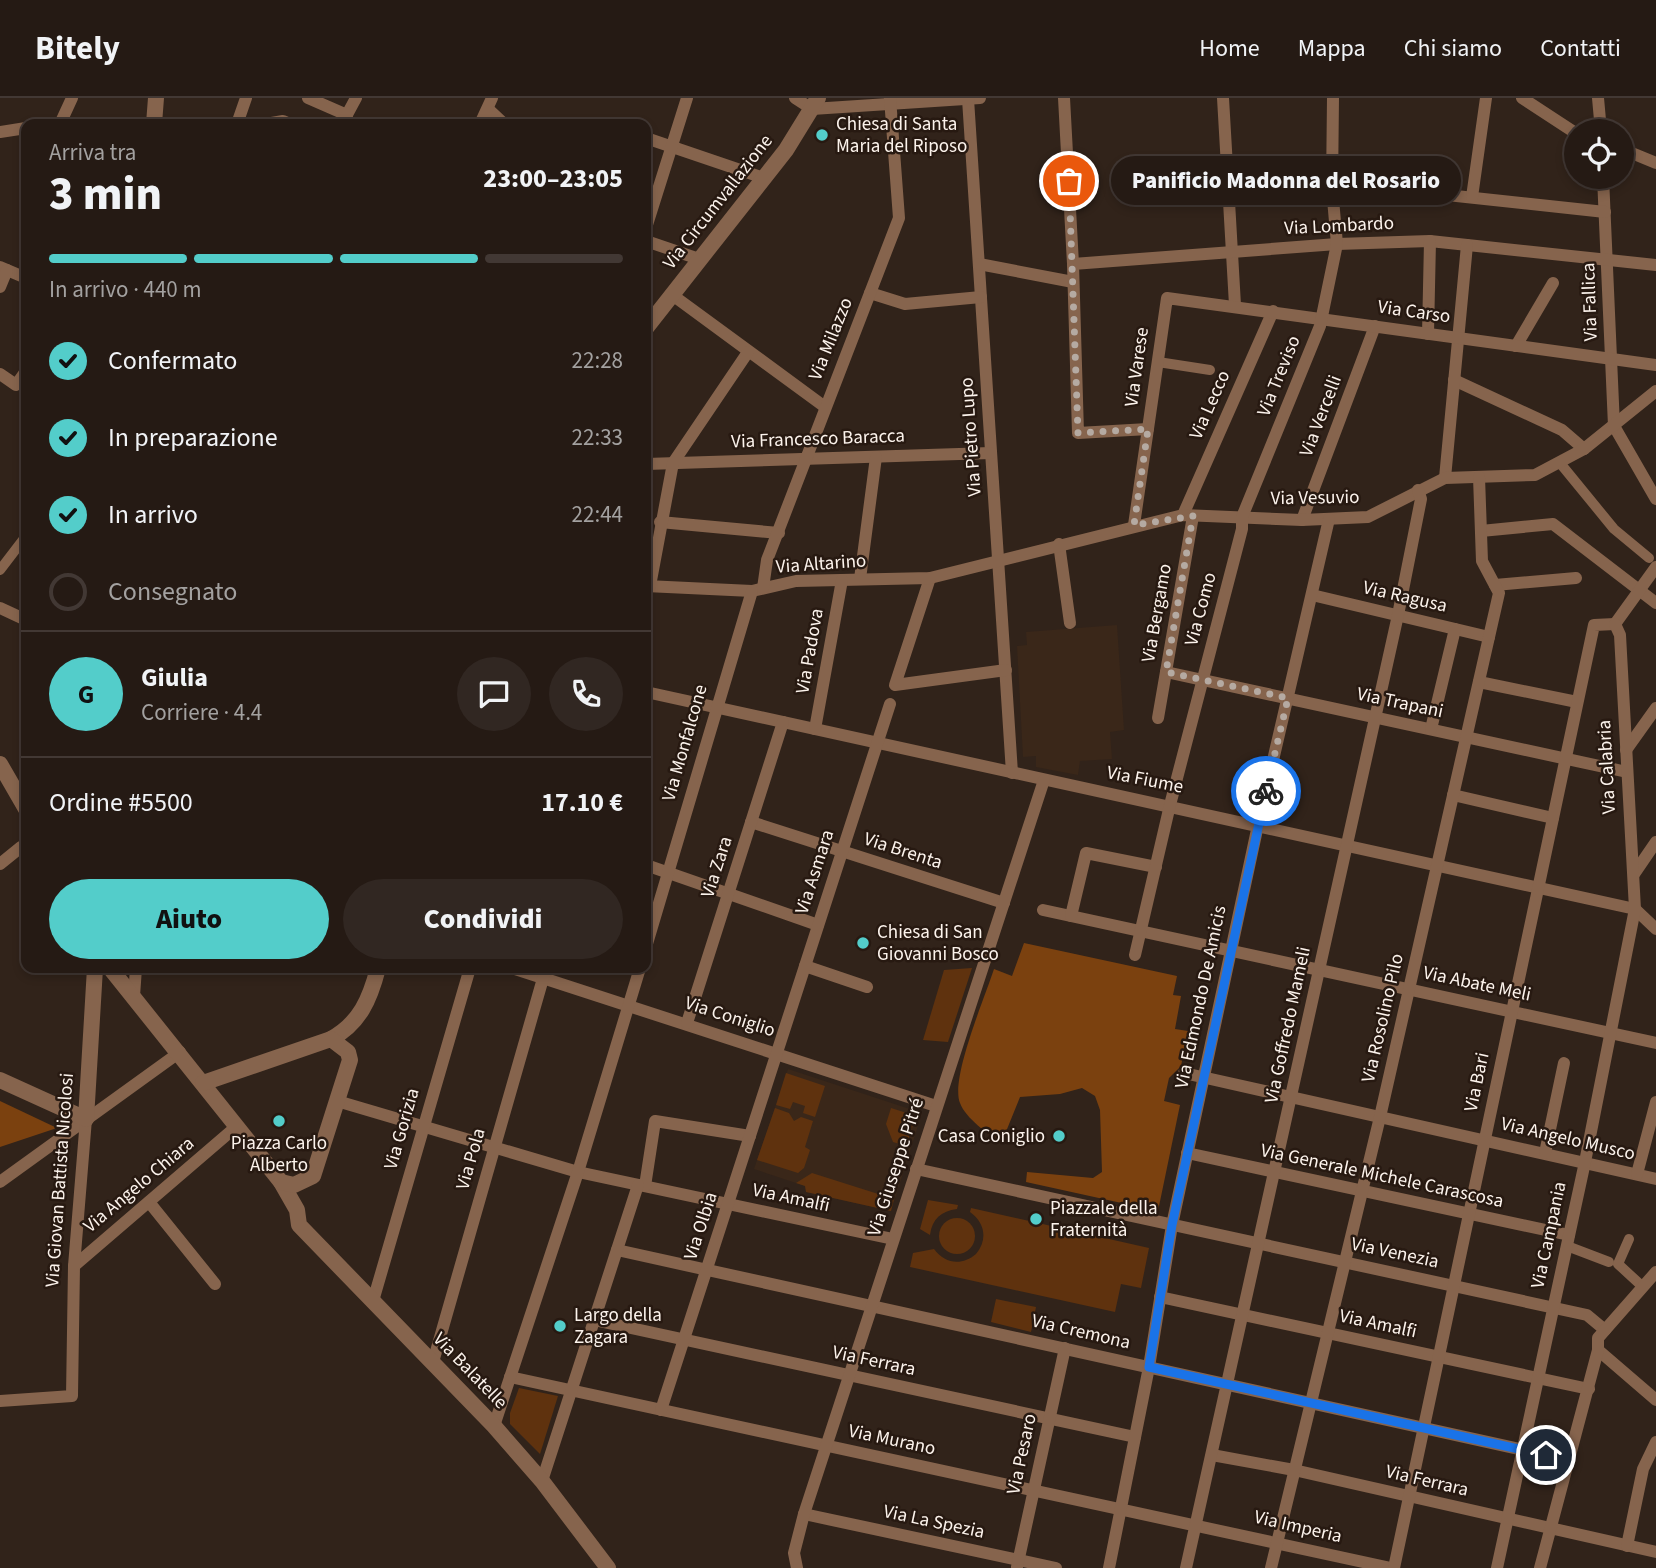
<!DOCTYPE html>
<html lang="it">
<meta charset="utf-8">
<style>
body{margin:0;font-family:"Source Sans 3",sans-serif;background:#312722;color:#f1f3f6;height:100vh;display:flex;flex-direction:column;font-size:26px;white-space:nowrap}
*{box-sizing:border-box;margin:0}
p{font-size:23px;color:#a3a1a0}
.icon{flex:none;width:38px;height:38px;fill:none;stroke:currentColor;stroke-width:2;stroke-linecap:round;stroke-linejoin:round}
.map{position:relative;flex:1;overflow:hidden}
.details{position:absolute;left:21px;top:21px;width:630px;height:854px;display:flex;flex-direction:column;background:#251a14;border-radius:14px;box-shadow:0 4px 10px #0003,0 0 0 2px #423834}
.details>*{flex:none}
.controls{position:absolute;left:1564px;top:21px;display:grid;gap:14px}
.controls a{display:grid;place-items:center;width:70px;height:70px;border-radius:50%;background:#251a14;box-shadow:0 4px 10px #0003,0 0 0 2px #423834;font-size:35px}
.pin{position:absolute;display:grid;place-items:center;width:60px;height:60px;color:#fff;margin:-30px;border:4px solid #fff;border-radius:50%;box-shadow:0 2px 7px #0007}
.courier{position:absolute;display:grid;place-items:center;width:70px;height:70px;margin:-35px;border:5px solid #1a73e8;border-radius:50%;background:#fff;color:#222;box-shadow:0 2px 9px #0007}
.bubble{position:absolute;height:49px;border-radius:24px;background:#251a14;box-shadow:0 4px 10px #0003,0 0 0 2px #423834;font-size:23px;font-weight:800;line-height:49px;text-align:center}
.summary em{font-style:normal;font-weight:800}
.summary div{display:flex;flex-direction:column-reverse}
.summary{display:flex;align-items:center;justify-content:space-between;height:119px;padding:0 28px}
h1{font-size:46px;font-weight:800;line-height:52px}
.bar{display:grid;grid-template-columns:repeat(4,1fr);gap:10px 7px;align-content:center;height:84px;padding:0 28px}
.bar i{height:9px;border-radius:5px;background:#423834}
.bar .current{background:#53cdca}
.bar p{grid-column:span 4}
.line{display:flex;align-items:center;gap:18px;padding:0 28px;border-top:2px solid #423834}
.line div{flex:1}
.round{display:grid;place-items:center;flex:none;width:74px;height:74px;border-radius:37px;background:#312722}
ol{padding:0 28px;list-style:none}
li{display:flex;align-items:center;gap:21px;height:77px}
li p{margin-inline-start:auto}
li .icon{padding:7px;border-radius:50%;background:#53cdca;color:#111;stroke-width:4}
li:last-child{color:#a3a1a0}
li i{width:38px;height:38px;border:4px solid #423834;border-radius:50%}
.button{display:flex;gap:14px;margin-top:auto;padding:14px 28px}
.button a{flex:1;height:80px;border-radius:42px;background:#53cdca;color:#111;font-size:28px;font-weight:800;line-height:80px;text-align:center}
.button a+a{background:#312722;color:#f1f3f6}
header{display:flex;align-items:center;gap:42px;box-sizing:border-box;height:98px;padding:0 35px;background:#251a14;border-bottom:2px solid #423834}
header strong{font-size:33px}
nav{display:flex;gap:38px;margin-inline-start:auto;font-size:24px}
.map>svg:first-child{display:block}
.built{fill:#3a2719}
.green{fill:#5f320e}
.forest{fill:#7b410f}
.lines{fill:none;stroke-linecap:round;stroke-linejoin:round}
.pedestrian{stroke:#86644d;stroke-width:10}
.minor{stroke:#86644d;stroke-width:12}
.tertiary{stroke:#86644d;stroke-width:16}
.done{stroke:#b5aaa2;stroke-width:7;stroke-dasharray:0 12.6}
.route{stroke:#1a73e8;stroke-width:9}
.poi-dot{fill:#53cdca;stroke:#271911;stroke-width:2.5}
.labels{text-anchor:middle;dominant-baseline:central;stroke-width:5;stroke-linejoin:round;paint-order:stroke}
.poi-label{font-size:19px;fill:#fcf3ec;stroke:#271911;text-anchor:start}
.street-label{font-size:19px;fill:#fcf3ec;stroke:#271911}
</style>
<header>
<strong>Bitely</strong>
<nav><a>Home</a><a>Mappa</a><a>Chi siamo</a><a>Contatti</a></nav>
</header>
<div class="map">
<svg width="1656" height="1470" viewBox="0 0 1656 1470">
<rect width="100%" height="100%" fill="#31231a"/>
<g class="built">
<polygon points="1117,527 1124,632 1110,634 1112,661 1080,663 1078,677 1036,669 1036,658 1023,659 1017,548 1027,547 1026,534"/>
<polygon points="788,971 922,1015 891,1113 806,1094 805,1088 754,1071"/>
</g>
<g class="green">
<polygon points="972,870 948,944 923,942 944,872"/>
<polygon points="786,975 825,988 815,1019 803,1015 805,1008 793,1004 790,1011 776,1007"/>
<polygon points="775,1010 789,1015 794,1023 801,1019 813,1023 805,1049 810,1052 804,1070 798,1075 757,1062"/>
<polygon points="891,1010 916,1018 906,1048 893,1044 886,1026"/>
<polygon points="812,1075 894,1101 891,1113 806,1094 805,1088 796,1085"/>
<path d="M928,1102l30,5 -1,4c-16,2 -25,10 -27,26l-10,-6z"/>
<path d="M971,1110l178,40 -8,40 -20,-4 -6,28 -205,-45 3,-14 21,-4c11,15 28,17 42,5 12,-15 9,-31 -6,-42z"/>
<circle cx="957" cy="1138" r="18"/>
<polygon points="996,1201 1036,1209 1031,1234 991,1224"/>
<polygon points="519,1290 558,1298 540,1356 510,1326 510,1315"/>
</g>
<g class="forest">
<path d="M1024,845l153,33 -4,19 8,1 -6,33 13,2 -7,35 -12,12 -5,23 16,4 -22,106 -132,-29 1,-10 66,6 9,-6 -2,-62 -5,-14 -13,-8 -22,6 -40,3 -19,47c-13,-11 -35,-25 -41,-41 -10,-24 25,-106 34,-134l18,7z"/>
<polygon points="0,1003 57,1030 0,1049"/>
</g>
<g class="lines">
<g class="pedestrian">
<polyline points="1158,264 1210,272"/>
<polyline points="1560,365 1614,431 1649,460"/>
<polyline points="0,472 26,438"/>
<polyline points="1629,1141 1618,1166 1643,1189"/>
<polyline points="1567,1148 1609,1164"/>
</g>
<g class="minor">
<polyline points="308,0 347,17"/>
<polyline points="795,0 812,11 980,0"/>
<polyline points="1064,0 1073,166 1078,335 1148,331"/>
<polyline points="1223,0 1235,207"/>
<polyline points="1522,0 1577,36"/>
<polyline points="1598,0 1601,33"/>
<polyline points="968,1 1012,675"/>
<polyline points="488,11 504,26"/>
<polyline points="60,26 72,0"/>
<polyline points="237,26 246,0"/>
<polyline points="266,26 283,23 290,26"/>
<polyline points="342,26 356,0"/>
<polyline points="480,26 492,0"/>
<polyline points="0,34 26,30"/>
<polyline points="646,40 764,80"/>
<polyline points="1622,51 1656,65"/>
<polyline points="1603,79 1614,328 1656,401"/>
<polyline points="1335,85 1605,114"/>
<polyline points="1472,99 1486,0"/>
<polyline points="646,130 687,0"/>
<polyline points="646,143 699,161"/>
<polyline points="979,166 1073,184"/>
<polyline points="1073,166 1337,146 1430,143 1656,167"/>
<polyline points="0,169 26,180"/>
<polyline points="0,189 7,172"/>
<polyline points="870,195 905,206 981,199"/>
<polyline points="671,196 825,309"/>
<polyline points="1428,236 1430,143"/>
<polyline points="1516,248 1553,185"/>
<polyline points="0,276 16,287 26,273"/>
<polyline points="1454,282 1562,332 1584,351"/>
<polyline points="646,366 991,355"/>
<polyline points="1445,380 1467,147"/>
<polyline points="1183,417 1273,213"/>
<polyline points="1302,422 1375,228"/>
<polyline points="660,424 779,435"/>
<polyline points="1134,427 1167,200 1656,267"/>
<polyline points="1481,433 1553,426 1656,505"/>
<polyline points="1059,446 1070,525"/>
<polyline points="930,480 895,587 1006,572"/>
<polyline points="860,481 876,359"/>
<polyline points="1495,487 1576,480"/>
<polyline points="646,488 752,493 796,483 930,480 1183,417 1302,422 1368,419 1445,380 1535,377 1584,351 1656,293"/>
<polyline points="650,488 673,365 748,254"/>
<polyline points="763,490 767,462 899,120 890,0"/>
<polyline points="1312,497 1489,539"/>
<polyline points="0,510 26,522"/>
<polyline points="1615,526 1656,469"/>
<polyline points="1166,574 1627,674"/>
<polyline points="1479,584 1577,604"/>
<polyline points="646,594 1635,811"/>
<polyline points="1158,620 1193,418"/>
<polyline points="815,631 842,482"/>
<polyline points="1431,631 1455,531"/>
<polyline points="1626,652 1656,610"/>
<polyline points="1453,697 1553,720"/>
<polyline points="751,724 1004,805"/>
<polyline points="0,766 21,749"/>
<polyline points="646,767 818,827"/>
<polyline points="1634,776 1656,744"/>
<polyline points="1635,811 1656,831"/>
<polyline points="1043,812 1656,945"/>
<polyline points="1071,818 1086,755 1156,769"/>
<polyline points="646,849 752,493"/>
<polyline points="1135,857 1170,707 1242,431 1242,419 1320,228 1337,146 1332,90 1333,0"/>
<polyline points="805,868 867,889"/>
<polyline points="512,870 936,1008"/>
<polyline points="134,898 136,870"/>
<polyline points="687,925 783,624"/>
<polyline points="1184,975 1656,1081"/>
<polyline points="337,1003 578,1074 893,1141"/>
<polyline points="1187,1055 1569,1137"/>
<polyline points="1545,1055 1564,965"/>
<polyline points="916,1071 1587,1217 1605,1232"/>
<polyline points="1637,1076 1656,1004"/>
<polyline points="0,1084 180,954"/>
<polyline points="645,1088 655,1023 750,1038"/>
<polyline points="149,1104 215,1186"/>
<polyline points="617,1152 1569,1362"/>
<polyline points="74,1168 237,1028"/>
<polyline points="1160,1199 1589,1291"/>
<polyline points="373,1203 470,870"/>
<polyline points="594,1222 1135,1339"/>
<polyline points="1598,1252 1656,1302"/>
<polyline points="433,1264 546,870"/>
<polyline points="510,1279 1391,1470"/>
<polyline points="0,1303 72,1298 74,1168 86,1021"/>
<polyline points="661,1312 890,606"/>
<polyline points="494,1328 578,1074 640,870"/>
<polyline points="1212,1357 1294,1372 1656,1454"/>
<polyline points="542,1383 638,1087"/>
<polyline points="804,1416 1056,1470"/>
<polyline points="1627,1448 1643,1371 1656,1344"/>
<polyline points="1017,1469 1065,1250"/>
<polyline points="797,1470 794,1455 804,1416 1044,682"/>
<polyline points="1109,1470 1149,1269 1172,1127 1258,727 1329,421"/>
<polyline points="1186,1470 1398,517 1421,401 1418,392"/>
<polyline points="1271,1470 1380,1019 1499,495 1482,463 1479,379"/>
<polyline points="1394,1470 1594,527 1615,526"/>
<polyline points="1497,1470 1585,1064 1635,811 1620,537 1615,526"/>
<polyline points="1540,1470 1598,1252 1598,1240 1656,1174"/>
</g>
<g class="tertiary">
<polyline points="154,26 156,0"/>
<polyline points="646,230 786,52 818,0"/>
<polyline points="0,666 26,711"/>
<polyline points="110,870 281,1084 297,1112 299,1127 494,1328 542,1383 608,1470"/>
<path d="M331,941c29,-16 39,-40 47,-71"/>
<polyline points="0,982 86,1021 95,870"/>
<polyline points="203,985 331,941 348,954 350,962 313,1078 294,1087 281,1084"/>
</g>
</g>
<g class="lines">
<polyline class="done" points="1069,83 1078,335 1148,331 1134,427 1193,418 1166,574 1288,600 1266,693"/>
<polyline class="route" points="1266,693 1172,1127 1149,1269 1546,1357"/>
</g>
<g class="poi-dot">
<circle cx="822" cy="37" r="7"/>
<circle cx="863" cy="845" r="7"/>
<circle cx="279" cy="1023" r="7"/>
<circle cx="1059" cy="1038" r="7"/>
<circle cx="1036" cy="1121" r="7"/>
<circle cx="560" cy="1228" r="7"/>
</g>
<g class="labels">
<g class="poi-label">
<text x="836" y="26">Chiesa di Santa<tspan x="836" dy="22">Maria del Riposo</tspan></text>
<text x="877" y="834">Chiesa di San<tspan x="877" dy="22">Giovanni Bosco</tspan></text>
<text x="1045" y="1038" text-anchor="end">Casa Coniglio</text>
<text x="279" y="1045" text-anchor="middle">Piazza Carlo<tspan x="279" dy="22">Alberto</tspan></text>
<text x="1050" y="1110">Piazzale della<tspan x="1050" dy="22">Fraternità</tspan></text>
<text x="574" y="1217">Largo della<tspan x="574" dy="22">Zagara</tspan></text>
</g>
<g class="street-label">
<text transform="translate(718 104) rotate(-52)">Via Circumvallazione</text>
<text transform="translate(1339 128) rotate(-3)">Via Lombardo</text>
<text transform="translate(1590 204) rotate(-92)">Via Fallica</text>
<text transform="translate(1414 214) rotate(8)">Via Carso</text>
<text transform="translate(831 241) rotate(-68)">Via Milazzo</text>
<text transform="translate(1137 269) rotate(-82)">Via Varese</text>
<text transform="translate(1279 278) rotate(-68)">Via Treviso</text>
<text transform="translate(1210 307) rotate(-66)">Via Lecco</text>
<text transform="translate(1321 318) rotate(-69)">Via Vercelli</text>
<text transform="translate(971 339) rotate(-94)">Via Pietro Lupo</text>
<text transform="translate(818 341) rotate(-2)">Via Francesco Baracca</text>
<text transform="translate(1315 400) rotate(-1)">Via Vesuvio</text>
<text transform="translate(821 466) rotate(-4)">Via Altarino</text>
<text transform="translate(1405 499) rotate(13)">Via Ragusa</text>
<text transform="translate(1201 511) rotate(-75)">Via Como</text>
<text transform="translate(1157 515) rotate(-80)">Via Bergamo</text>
<text transform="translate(810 553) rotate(-80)">Via Padova</text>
<text transform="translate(1400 605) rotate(12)">Via Trapani</text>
<text transform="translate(685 645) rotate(-74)">Via Monfalcone</text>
<text transform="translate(1607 669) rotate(-93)">Via Calabria</text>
<text transform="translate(1145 682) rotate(11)">Via Fiume</text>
<text transform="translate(903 753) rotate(18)">Via Brenta</text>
<text transform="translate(717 769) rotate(-72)">Via Zara</text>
<text transform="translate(815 774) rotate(-72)">Via Asmara</text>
<text transform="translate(1477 886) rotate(12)">Via Abate Meli</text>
<text transform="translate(1201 899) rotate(-78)">Via Edmondo De Amicis</text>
<text transform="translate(730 919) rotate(18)">Via Coniglio</text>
<text transform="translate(1383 920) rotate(-77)">Via Rosolino Pilo</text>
<text transform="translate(1288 927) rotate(-78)">Via Goffredo Mameli</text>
<text transform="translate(1477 984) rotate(-78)">Via Bari</text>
<text transform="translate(402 1031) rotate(-74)">Via Gorizia</text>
<text transform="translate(1568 1041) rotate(13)">Via Angelo Musco</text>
<text transform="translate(471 1061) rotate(-74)">Via Pola</text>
<text transform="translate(896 1069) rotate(-72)">Via Giuseppe Pitré</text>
<text transform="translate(1382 1078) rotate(12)">Via Generale Michele Carascosa</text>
<text transform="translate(60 1082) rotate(-86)">Via Giovan Battista Nicolosi</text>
<text transform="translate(139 1087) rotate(-40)">Via Angelo Chiara</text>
<text transform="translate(791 1100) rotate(12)">Via Amalfi</text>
<text transform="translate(701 1128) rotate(-72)">Via Olbia</text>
<text transform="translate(1549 1137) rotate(-78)">Via Campania</text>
<text transform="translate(1395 1155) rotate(12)">Via Venezia</text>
<text transform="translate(1378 1226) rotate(12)">Via Amalfi</text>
<text transform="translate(1081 1234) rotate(13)">Via Cremona</text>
<text transform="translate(874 1263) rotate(12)">Via Ferrara</text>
<text transform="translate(470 1273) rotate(46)">Via Balatelle</text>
<text transform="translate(892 1342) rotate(12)">Via Murano</text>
<text transform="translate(1022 1356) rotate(-78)">Via Pesaro</text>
<text transform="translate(1427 1383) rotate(13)">Via Ferrara</text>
<text transform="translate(934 1424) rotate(12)">Via La Spezia</text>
<text transform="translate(1298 1429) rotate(13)">Via Imperia</text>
</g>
</g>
</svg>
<div class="controls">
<a><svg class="icon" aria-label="locate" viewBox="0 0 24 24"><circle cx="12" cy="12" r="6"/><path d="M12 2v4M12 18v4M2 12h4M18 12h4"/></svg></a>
</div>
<div class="pin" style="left:1069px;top:83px;background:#ea580c"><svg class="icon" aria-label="bag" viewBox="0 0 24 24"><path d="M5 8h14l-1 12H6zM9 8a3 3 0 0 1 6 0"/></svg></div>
<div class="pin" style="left:1546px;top:1357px;background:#1f2937"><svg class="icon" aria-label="home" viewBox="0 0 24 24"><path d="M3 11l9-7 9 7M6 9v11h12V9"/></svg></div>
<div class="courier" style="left:1266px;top:693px"><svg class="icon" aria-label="bike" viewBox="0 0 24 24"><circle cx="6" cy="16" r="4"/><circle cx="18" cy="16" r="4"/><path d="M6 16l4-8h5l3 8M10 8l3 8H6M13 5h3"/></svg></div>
<div class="bubble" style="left:1111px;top:58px;width:350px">Panificio Madonna del Rosario</div>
<section class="details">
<div class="summary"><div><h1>3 min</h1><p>Arriva tra</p></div><em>23:00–23:05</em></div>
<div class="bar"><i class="current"></i><i class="current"></i><i class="current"></i><i></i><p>In arrivo · 440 m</p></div>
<ol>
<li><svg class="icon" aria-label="check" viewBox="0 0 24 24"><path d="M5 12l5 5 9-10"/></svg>Confermato<p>22:28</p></li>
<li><svg class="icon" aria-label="check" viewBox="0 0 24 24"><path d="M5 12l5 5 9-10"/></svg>In preparazione<p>22:33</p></li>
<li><svg class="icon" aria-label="check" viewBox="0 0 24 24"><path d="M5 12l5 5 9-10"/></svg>In arrivo<p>22:44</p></li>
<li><i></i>Consegnato</li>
</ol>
<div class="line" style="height:126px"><b class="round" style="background:#53cdca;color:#111">G</b><div><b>Giulia</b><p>Corriere · 4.4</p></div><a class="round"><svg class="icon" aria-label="chat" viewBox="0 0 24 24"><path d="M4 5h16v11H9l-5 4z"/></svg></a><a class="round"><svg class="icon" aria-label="phone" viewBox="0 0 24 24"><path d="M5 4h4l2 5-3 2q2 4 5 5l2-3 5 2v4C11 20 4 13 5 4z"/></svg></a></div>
<div class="line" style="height:91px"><div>Ordine #5500</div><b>17.10 €</b></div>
<div class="button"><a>Aiuto</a><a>Condividi</a></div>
</section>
</div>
